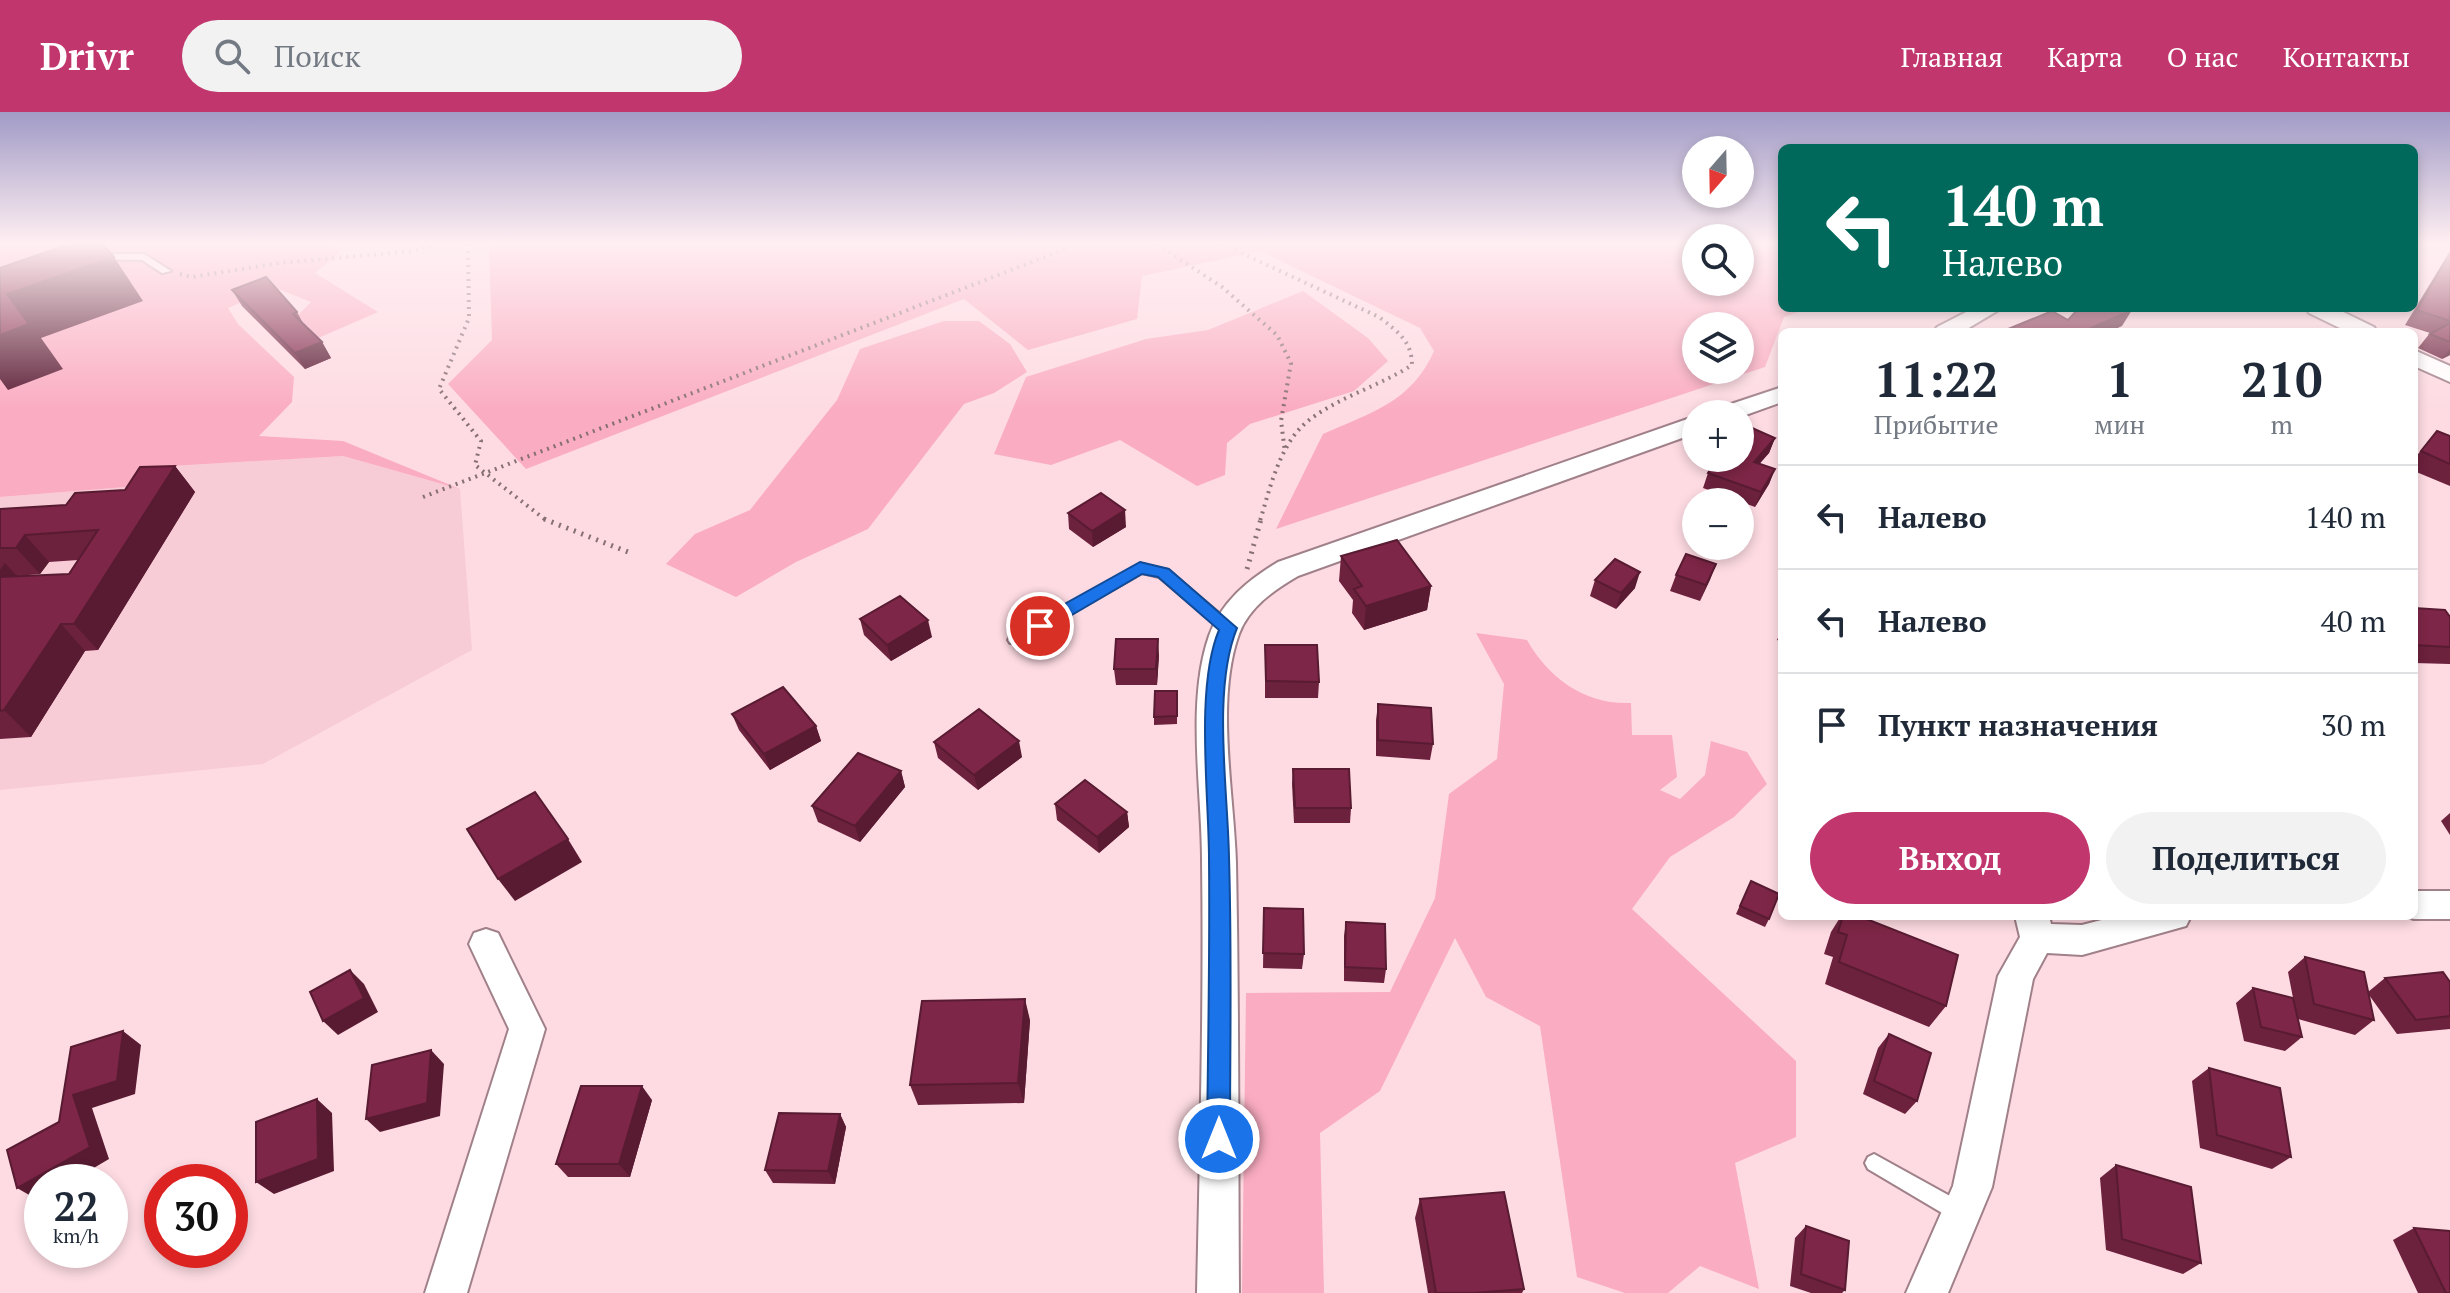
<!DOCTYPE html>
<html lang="ru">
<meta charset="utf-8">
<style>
:root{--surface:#fff;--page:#f2f2f3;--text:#1f2937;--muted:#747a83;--line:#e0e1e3;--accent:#c1366d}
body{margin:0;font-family:"PT Serif",serif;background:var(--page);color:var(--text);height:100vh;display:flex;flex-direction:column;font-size:30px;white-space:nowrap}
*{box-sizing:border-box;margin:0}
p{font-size:26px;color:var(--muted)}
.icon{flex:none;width:44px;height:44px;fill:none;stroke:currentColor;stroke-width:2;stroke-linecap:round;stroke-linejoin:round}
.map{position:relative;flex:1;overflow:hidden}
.sheet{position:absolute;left:1778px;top:216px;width:640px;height:592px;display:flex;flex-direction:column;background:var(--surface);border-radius:12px;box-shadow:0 4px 12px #0003}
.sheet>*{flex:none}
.hud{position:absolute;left:1778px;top:32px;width:640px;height:168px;border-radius:12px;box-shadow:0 4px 12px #0003;background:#00695c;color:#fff;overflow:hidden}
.needle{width:52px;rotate:200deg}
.buttons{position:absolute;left:1682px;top:24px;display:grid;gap:16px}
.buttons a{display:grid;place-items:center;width:72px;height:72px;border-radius:50%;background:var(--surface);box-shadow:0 4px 12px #0003;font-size:40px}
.speed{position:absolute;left:24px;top:1052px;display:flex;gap:16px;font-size:40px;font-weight:700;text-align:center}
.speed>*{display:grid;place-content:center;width:104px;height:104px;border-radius:50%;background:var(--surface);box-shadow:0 4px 12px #0003;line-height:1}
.speed small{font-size:20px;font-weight:400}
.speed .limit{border:12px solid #d22;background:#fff;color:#111}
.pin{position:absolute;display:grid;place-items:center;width:68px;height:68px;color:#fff;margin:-34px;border:4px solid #fff;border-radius:50%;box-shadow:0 2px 8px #0007}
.me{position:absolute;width:88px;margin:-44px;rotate:0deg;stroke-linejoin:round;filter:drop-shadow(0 0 6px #0008)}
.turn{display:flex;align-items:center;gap:28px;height:168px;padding:0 32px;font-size:36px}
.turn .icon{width:104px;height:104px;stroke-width:2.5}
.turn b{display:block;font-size:56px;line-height:68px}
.eta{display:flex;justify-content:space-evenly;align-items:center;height:136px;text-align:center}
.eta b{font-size:48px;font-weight:700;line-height:56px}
.action{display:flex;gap:16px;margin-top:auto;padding:16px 32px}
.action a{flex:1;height:92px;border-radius:48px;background:var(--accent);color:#fff;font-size:32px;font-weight:700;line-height:92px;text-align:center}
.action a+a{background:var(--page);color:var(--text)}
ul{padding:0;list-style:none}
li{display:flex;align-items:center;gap:24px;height:104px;padding:0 32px;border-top:2px solid var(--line)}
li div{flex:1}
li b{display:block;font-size:30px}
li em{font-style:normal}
header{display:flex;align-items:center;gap:48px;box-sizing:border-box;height:112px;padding:0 40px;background:var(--accent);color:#fff}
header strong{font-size:38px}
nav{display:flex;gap:44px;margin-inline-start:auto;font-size:28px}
.search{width:560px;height:72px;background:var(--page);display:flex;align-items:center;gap:20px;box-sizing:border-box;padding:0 28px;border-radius:44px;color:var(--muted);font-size:30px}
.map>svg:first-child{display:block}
.built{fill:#f7ccd7}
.green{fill:#faacc2;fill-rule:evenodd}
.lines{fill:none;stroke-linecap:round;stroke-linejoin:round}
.service-casing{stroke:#a08089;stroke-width:4}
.minor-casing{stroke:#a08089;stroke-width:4}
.path-far1{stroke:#866f75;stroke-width:4;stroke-dasharray:2 5;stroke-linecap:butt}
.path{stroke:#866f75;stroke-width:5;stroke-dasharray:2 6;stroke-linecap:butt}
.service{fill:#fff;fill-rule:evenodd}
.minor{fill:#fff;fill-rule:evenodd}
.wall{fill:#6c213d;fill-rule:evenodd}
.shaded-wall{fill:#581b32}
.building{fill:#7e2647;stroke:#581b32;stroke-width:2}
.route{fill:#1a73e8;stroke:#114b97;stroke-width:2}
</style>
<header>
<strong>Drivr</strong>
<div class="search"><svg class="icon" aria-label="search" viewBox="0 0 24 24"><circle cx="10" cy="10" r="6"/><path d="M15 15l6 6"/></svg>Поиск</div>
<nav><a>Главная</a><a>Карта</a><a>О нас</a><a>Контакты</a></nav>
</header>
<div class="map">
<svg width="2450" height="1181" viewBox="0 0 2450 1181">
<rect width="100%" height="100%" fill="#fedbe3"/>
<path class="built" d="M343 344 460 377 472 538 263 652 0 678V385L139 374 154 355Z"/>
<g class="green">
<path d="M0 132H331L341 139 315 161 378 200 316 227 296 205 311 190 276 176 228 196 238 212 294 265 292 290 259 324 343 329 460 377 343 344 154 355 139 374 0 385Z"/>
<path d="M489 132H1696V170H1740V132H1782V196H1810L1784 205 1765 255 1276 417 1323 322C1370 301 1412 290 1434 239L1420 216 1260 139 1142 164 1137 207 1028 238 964 187 526 357 448 272 492 228ZM1696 214H1740V258H1696Z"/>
<path d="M1303 179 1368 226 1388 249 1354 279 1250 312 1227 331 1225 363 1197 374 1120 328 1051 353 994 342 1026 265 1146 227 1208 218Z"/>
<path d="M944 209H979L1010 232 1027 260 994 281 964 292 868 417 796 450 736 485 666 452 695 422 750 398 837 288 860 237Z"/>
<path d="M1476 521 1527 528C1549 567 1586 593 1631 591L1632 623H1672L1677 665 1660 678 1680 687 1705 663 1711 629 1747 640 1767 672 1734 705 1670 745 1632 797 1796 949V1025L1735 1051 1759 1177 1700 1154 1668 1181H1625L1577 1165 1540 914 1486 885 1455 826 1380 979 1320 1021 1324 1181H1242L1246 881 1390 880 1435 786 1449 682 1497 647 1504 572Z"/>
</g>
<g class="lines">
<defs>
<g id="service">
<path d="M94 142H144L171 159 162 161 142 148 90 147 89 145Z"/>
<path d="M1140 452 1168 458 1233 513 1235 516 1233 519H1223L1159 465 1142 461 1020 531H1010L1008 528 1010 525Z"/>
<path d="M1874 1042 1968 1094 1970 1101 1968 1108 1961 1110 1954 1108 1868 1057 1865 1051 1868 1045Z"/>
</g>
<g id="minor">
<path d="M1974 196H2002L1962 220H1934L1937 215Z"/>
<path d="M2306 196H2335L2374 215 2377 220H2348L2309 201Z"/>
<path d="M2414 238 2450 254V270L2414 254Z"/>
<path d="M1782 275V290L1740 305V302H1713L1716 297Z"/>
<path d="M1696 304V321L1298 464C1274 478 1249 495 1239 522 1215 588 1234 681 1236 751 1239 894 1238 1038 1239 1181H1197C1200 1037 1204 893 1202 748 1202 679 1186 590 1209 524 1221 490 1248 468 1278 450Z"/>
<path d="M2414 779H2450V807H2414L2404 804H2414Z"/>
<path d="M2015 804H2049L2051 812 2082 813 2117 804H2191L2186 814 2082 843 2047 841 2033 867 1992 1075 1948 1181H1906L1953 1074 1998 864 2020 825Z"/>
<path d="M486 817 498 821 545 917 467 1181H425L509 917 469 832 474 821Z"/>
</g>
</defs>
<use href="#service" class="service-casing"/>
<use href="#minor" class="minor-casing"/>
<g class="path-far1">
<path d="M468 132 469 206 439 277 481 329 475 353 547 409"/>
<path d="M1157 132 1222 175 1277 223 1291 251 1281 309 1285 340"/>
<path d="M1222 132 1379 205C1397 219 1412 229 1412 253 1380 274 1338 285 1308 309 1280 331 1270 376 1260 409"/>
<path d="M180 162 192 165 279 151 412 139 436 132"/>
<path d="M423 385 1063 138 1067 132"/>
</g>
<g class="path">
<path d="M544 407 628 440"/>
<path d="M1247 457 1261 407"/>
</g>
<use href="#service" class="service"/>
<use href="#minor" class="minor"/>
</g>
<g class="wall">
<path d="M2450 139V243L2442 247 2418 236 2430 221 2405 213Z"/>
<path d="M232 178 297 200 304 213 322 230 331 246 305 257 242 194Z"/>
<path d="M2437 319 2450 324V374L2414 359V347Z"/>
<path d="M1775 326 1769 341 1759 352 1775 357 1769 372 1755 395 1703 376 1708 361Z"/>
<path d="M175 354 195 380 98 538 85 539 31 625 0 627V397L66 393 125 378ZM78 448 69 462 17 464 40 462 49 450Z"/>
<path d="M1068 401 1126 415 1093 435 1069 417Z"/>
<path d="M1341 444 1431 474 1427 498 1364 518 1352 501 1353 488 1339 469Z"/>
<path d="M1716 452 1700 489 1670 479 1676 463Z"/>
<path d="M1595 468 1635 476 1616 497 1590 484Z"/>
<path d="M2414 496 2450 505V552L2414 551Z"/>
<path d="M860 507 932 525 891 549 864 523Z"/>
<path d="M1782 517V530L1777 528Z"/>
<path d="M1265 533 1319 570 1318 586H1265Z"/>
<path d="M1159 543 1157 573H1116L1114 557Z"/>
<path d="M1177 579V612L1154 613V605Z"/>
<path d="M1378 592 1433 632 1430 648 1376 644V608Z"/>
<path d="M732 602 816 614 821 629 770 658 739 618Z"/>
<path d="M934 630 1022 645 978 678 938 646Z"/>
<path d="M1293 657 1351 696 1350 711H1294L1292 672Z"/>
<path d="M901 659 905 675 860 730 818 710 812 694Z"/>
<path d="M1055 692 1127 700 1129 715 1099 741 1057 708Z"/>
<path d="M2450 701V723L2441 709Z"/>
<path d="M1751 769 1769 807 1765 815 1736 802Z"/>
<path d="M1264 796 1304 842 1302 857 1263 856Z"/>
<path d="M1841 804H1859L1946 894 1929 915 1825 872 1833 845 1824 842 1831 820Z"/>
<path d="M1346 810 1386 857 1384 871 1344 869V824Z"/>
<path d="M2305 845 2368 880 2385 866 2450 870V917L2397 922 2369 883 2374 908 2355 923 2298 907 2302 925 2285 939 2244 929 2236 891 2253 876 2293 886 2288 860Z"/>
<path d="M1030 908 1024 991 918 993 910 973Z"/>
<path d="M1889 922 1917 989 1905 1002 1863 982 1878 936Z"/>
<path d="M2209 956 2291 1045 2272 1057 2200 1036 2192 969Z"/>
<path d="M652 988 630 1065H568L556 1052Z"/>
<path d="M840 1002 846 1015 835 1072 773 1071 765 1058Z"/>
<path d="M2116 1053 2201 1151 2183 1162 2106 1138 2100 1066Z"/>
<path d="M1420 1087 1524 1177 1522 1181H1428L1415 1106Z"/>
<path d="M1806 1114 1845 1178 1842 1181H1811L1790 1174 1795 1126Z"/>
<path d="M2414 1116 2450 1181H2418L2393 1128Z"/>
</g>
<g class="shaded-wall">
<path d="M114 145 143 189 41 226 63 257 8 278 0 267V223L7 182Z"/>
<path d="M2132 198 2122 214 2109 220H2082Z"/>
<path d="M322 230 331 246 305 257 295 241Z"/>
<path d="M2450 237V243L2442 247Z"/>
<path d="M1775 326 1769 341 1748 365 1754 350Z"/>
<path d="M175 354 195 380 98 538 74 512Z"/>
<path d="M1775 357 1769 372 1755 395 1761 380Z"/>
<path d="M1125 398 1126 415 1093 435 1092 419Z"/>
<path d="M25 423 49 450 40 462 16 436Z"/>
<path d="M5 451 30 478 0 471V458Z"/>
<path d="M1716 452 1710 468 1700 489 1706 473Z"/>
<path d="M1640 460 1635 476 1616 497 1621 481Z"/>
<path d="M1431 474 1427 498 1364 518 1366 494Z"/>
<path d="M928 508 932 525 891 549 887 533Z"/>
<path d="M61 512 85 539 31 625 4 598Z"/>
<path d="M1158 527 1159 543 1157 573 1156 557Z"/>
<path d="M816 614 821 629 770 658 764 642Z"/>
<path d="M1019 629 1022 645 978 678 974 663Z"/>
<path d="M901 659 905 675 860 730 855 714Z"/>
<path d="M1127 700 1129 715 1099 741 1097 725Z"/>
<path d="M568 727 582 750 515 789 498 767Z"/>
<path d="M350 858 364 872 378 900 338 923 323 909Z"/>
<path d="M1025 887 1030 908 1024 991 1018 971Z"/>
<path d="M123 919 141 933 135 982 92 996 109 1047 70 1070H42V1086L38 1088 17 1076 90 1035 73 983Z"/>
<path d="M431 938 444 952 440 1004 380 1020 366 1007Z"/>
<path d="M642 974 652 988 630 1065 619 1052Z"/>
<path d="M317 987 332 1001 334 1059 274 1082 256 1070Z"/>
<path d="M840 1002 846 1015 835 1072 828 1059Z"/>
</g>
<g class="building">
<path d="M69 132H103L114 145 7 182 29 212 0 223V156Z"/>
<path d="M2450 141V209L2417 198Z"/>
<path d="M266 165 297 200 293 202 322 230 295 241 232 178Z"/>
<path d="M2079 196H2127L2132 198 2082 220H2001L2052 199 2068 208Z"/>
<path d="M2450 211V230L2430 222Z"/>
<path d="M1752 316 1775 326 1754 350 1775 357 1761 380 1708 361 1718 346H1740V330Z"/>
<path d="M2437 319 2450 324V352L2421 339Z"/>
<path d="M175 354 74 512H61L4 598 0 599V465L69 462 98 418 25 423 16 436H0V397L66 393 75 381 125 378 140 355Z"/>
<path d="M1101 381 1125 398 1092 419 1068 401Z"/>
<path d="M1397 428 1431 474 1366 494 1354 477 1362 474 1341 444Z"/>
<path d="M1686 442 1716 452 1706 473 1676 463Z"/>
<path d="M1615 447 1640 460 1621 481 1595 468Z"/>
<path d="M900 484 928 508 887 533 860 507Z"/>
<path d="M2414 496 2445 498 2450 505V535L2414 533Z"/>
<path d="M1116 527H1158L1156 557H1114Z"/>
<path d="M1265 533H1317L1319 570 1266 569Z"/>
<path d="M783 575 816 614 764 642 732 602Z"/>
<path d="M1155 579H1177V604L1154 605Z"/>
<path d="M1378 592 1431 596 1433 632 1378 628Z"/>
<path d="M979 597 1019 629 974 663 934 630Z"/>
<path d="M858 641 901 659 855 714 812 694Z"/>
<path d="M1293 657H1349L1351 696H1295Z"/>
<path d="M1085 668 1127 700 1097 725 1055 692Z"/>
<path d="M535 680 568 727 498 767 467 717Z"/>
<path d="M1751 769 1779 782 1769 807 1740 794Z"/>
<path d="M1264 796 1303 797 1304 842 1263 841Z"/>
<path d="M1843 804H1859L1958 843 1946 894 1839 850 1847 823 1838 820Z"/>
<path d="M1346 810 1385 812 1386 857 1345 855Z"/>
<path d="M2305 845 2364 860 2374 908 2314 892Z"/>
<path d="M350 858 364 886 323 909 310 880Z"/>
<path d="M2443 860 2450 870V904L2416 908 2385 866Z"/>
<path d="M2253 876 2293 886 2302 925 2261 915Z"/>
<path d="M1025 887 1018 971 910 973 922 889Z"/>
<path d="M123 919 117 969 73 983 90 1035 17 1076 7 1038 59 1010 71 935Z"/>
<path d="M1889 922 1931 941 1917 989 1874 969Z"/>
<path d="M431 938 427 991 366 1007 372 953Z"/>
<path d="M2209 956 2280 976 2291 1045 2217 1023Z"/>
<path d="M581 974H642L619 1052H556Z"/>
<path d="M317 987 318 1047 256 1070V1010Z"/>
<path d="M779 1001 840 1002 828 1059 765 1058Z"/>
<path d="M2116 1053 2191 1075 2201 1151 2122 1127Z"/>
<path d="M1504 1080 1524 1177 1474 1181H1436L1420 1087Z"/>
<path d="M1806 1114 1849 1129 1845 1178 1801 1162Z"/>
<path d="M2414 1116 2450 1119V1181H2446Z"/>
</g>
<linearGradient id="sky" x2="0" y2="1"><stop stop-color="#a19bc6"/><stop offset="0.44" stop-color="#ffeff2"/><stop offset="1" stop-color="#ffeff2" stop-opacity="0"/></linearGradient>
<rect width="2450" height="298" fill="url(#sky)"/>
<path class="route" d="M1140 450 1169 457 1237 516C1212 577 1228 679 1229 746 1232 840 1230 933 1230 1027L1227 1035 1219 1038 1211 1035 1207 1027C1208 933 1210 840 1209 747 1209 683 1195 575 1219 518L1158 465 1142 462 1046 518H1034L1031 514 1034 509Z"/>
</svg>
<div class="buttons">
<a><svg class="needle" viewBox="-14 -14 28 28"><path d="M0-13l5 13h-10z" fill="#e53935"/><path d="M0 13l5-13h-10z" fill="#747a83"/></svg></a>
<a><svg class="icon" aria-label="search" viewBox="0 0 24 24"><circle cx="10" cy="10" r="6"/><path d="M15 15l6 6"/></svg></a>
<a><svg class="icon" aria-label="layers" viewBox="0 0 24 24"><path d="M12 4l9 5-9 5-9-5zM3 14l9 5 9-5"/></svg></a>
<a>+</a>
<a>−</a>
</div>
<div class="speed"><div>22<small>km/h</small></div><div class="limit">30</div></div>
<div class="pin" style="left:1040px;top:514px;background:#d93025"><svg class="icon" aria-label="arrive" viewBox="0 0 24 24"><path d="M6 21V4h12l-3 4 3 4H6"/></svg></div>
<svg class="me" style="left:1219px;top:1027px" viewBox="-20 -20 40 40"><circle r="17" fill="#1a73e8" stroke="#fff" stroke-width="3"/><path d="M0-11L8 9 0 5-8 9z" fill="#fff"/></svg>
<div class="hud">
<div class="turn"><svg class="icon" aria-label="left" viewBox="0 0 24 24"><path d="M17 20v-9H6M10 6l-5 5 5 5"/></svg><div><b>140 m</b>Налево</div></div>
</div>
<section class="sheet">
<div class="eta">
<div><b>11:22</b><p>Прибытие</p></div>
<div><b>1</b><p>мин</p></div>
<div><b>210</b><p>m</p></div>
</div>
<ul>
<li><svg class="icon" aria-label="left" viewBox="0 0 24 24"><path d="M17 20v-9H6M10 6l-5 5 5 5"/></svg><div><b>Налево</b></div><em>140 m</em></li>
<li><svg class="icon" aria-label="left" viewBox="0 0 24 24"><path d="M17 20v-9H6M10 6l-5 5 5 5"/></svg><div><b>Налево</b></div><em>40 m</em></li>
<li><svg class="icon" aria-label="arrive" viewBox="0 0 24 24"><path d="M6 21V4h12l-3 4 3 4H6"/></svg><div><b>Пункт назначения</b></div><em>30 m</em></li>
</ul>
<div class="action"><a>Выход</a><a>Поделиться</a></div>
</section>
</div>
